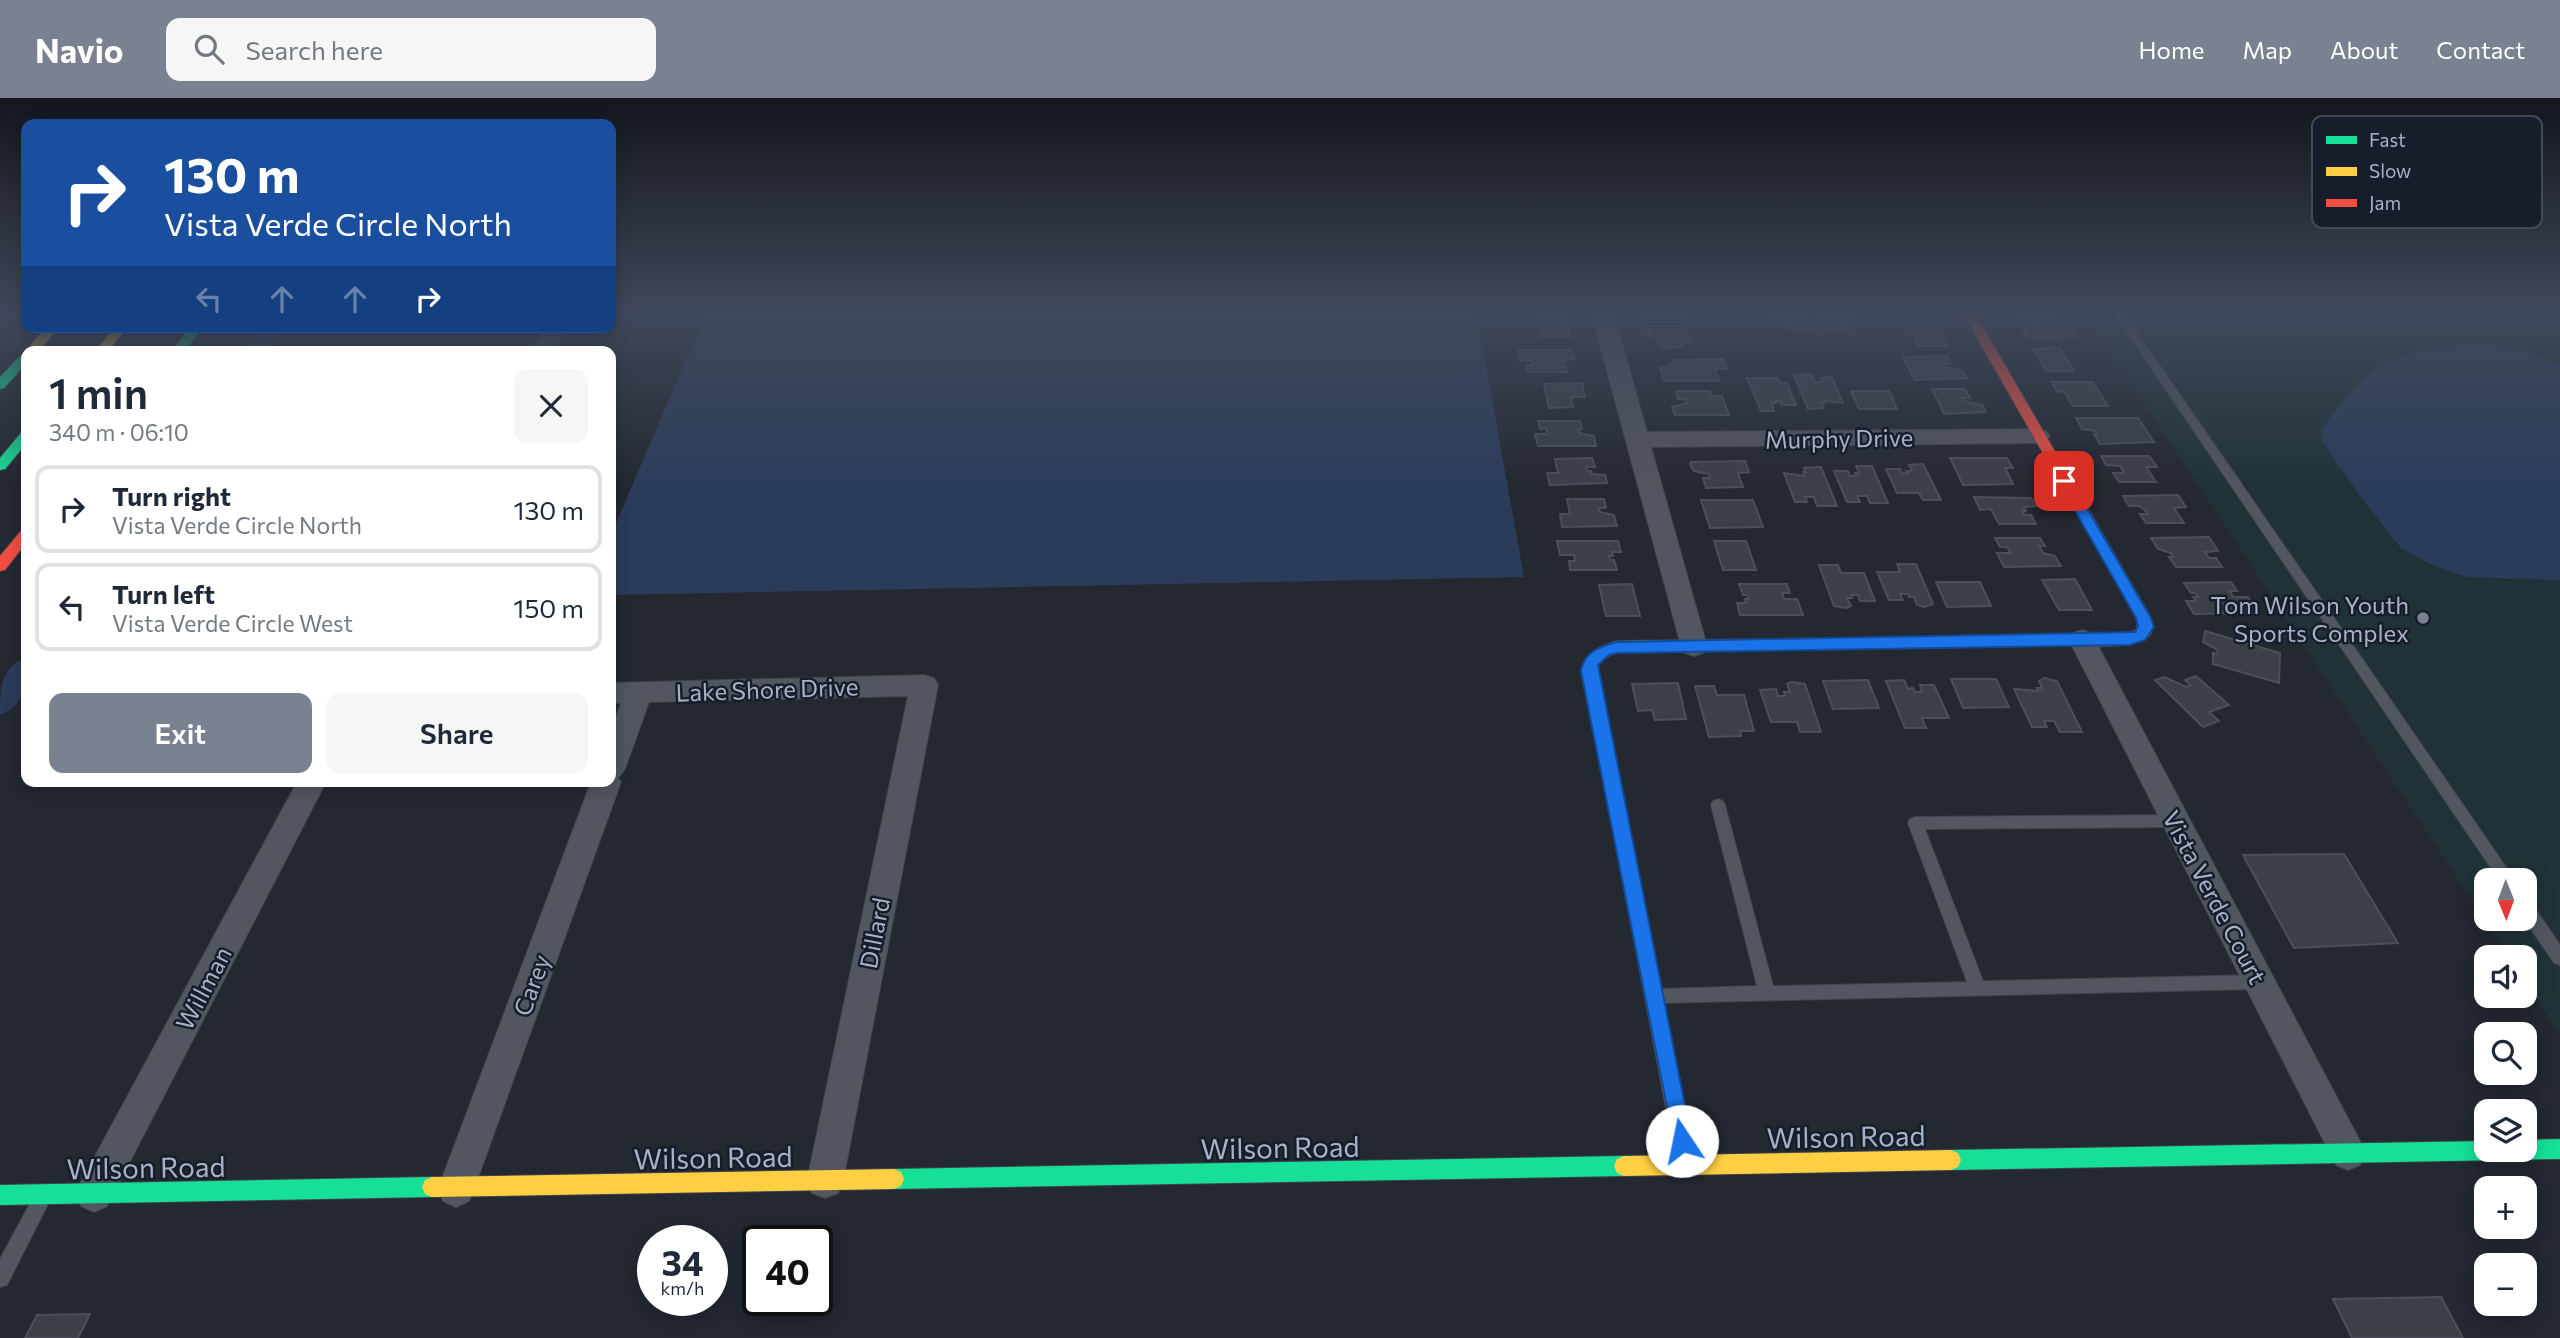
<!DOCTYPE html>
<meta charset="utf-8">
<style>
:root{--surface:#fff;--page:#f6f6f7;--text:#1f2937;--muted:#747a83;--line:#e0e1e3;--accent:#7a8291}
body{margin:0;font-family:Commissioner,sans-serif;background:var(--page);color:var(--text);height:100vh;display:flex;flex-direction:column;font-size:26px;white-space:nowrap}
*{box-sizing:border-box;margin:0}
p{font-size:23px;color:var(--muted)}
.icon{flex:none;width:38px;height:38px;fill:none;stroke:currentColor;stroke-width:2;stroke-linecap:round;stroke-linejoin:round}
.map{position:relative;flex:1;overflow:hidden}
.details{position:absolute;left:21px;top:248px;width:595px;height:441px;display:flex;flex-direction:column;background:var(--surface);border-radius:14px;box-shadow:0 4px 18px #0003}
.details>*{flex:none}
.hud{position:absolute;left:21px;top:21px;width:595px;height:214px;border-radius:14px;box-shadow:0 4px 18px #0003;background:#1a4fa0;color:#fff;overflow:hidden}
.needle{width:46px;rotate:179deg}
.tools{position:absolute;left:2474px;top:770px;display:grid;gap:14px}
.tools a{display:grid;place-items:center;width:63px;height:63px;border-radius:14px;background:var(--surface);box-shadow:0 4px 18px #0003;font-size:35px}
.speed{position:absolute;left:637px;top:1127px;display:flex;gap:14px;font-size:35px;font-weight:700;text-align:center}
.speed>*{display:grid;place-content:center;width:91px;height:91px;border-radius:50%;background:var(--surface);box-shadow:0 4px 18px #0003;line-height:1}
.speed small{font-size:18px;font-weight:400}
.speed .limit{border:4px solid #111;border-radius:10px;background:#fff;color:#111}
.pin{position:absolute;display:grid;place-items:center;width:60px;height:60px;color:#fff;margin:-30px;border-radius:14px;box-shadow:0 4px 10px #0006}
.me{position:absolute;width:77px;margin:-38px;rotate:349deg;stroke-linejoin:round;filter:drop-shadow(0 0 5px #0008)}
.turn{display:flex;align-items:center;gap:24px;height:147px;padding:0 28px;font-size:32px}
.turn .icon{width:91px;height:91px;stroke-width:2.5}
.turn b{display:block;font-size:49px;line-height:60px}
.lanes{display:flex;align-items:center;height:66px;padding:0 28px;background:#0003;justify-content:center;gap:35px;direction:ltr}
.lanes .off{opacity:.35}
.round{display:grid;place-items:center;flex:none;width:74px;height:74px;border-radius:14px;background:var(--page)}
.summary{display:flex;align-items:center;justify-content:space-between;height:119px;padding:0 28px}
h1{font-size:42px;font-weight:600;line-height:52px}
.button{display:flex;gap:14px;margin-top:auto;padding:14px 28px}
.button a{flex:1;height:80px;border-radius:14px;background:var(--accent);color:#fff;font-size:28px;font-weight:600;line-height:80px;text-align:center}
.button a+a{background:var(--page);color:var(--text)}
ul{padding:0;list-style:none}
li{display:flex;align-items:center;gap:21px;height:88px;margin:0 14px 10px;padding:0 14px;border:4px solid var(--line);border-radius:14px}
li div{flex:1}
li b{display:block;font-size:26px}
li em{font-style:normal}
header{display:flex;align-items:center;gap:42px;box-sizing:border-box;height:98px;padding:0 35px;background:var(--accent);color:#fff}
header strong{font-size:33px}
nav{display:flex;gap:38px;margin-inline-start:auto;font-size:24px}
.search{width:490px;height:63px;background:var(--page);display:flex;align-items:center;gap:18px;box-sizing:border-box;padding:0 24px;border-radius:14px;color:var(--muted);font-size:26px}
.map>svg:first-child{display:block}
.green{fill:#203237;fill-rule:evenodd}
.water{fill:#2b3c5b}
.lines{fill:none;stroke-linecap:round;stroke-linejoin:round}
.canal{fill:#2b3c5b;fill-rule:evenodd}
.building{fill:#3a3f48;stroke:#4a4f5a;stroke-width:2}
.lane-casing{stroke:#3f434a;stroke-width:2}
.street-casing{stroke:#3f434a;stroke-width:2}
.fast-casing{stroke:#3f434a;stroke-width:2}
.slow-casing{stroke:#3f434a;stroke-width:2}
.jam-casing{stroke:#3f434a;stroke-width:2}
.lane{fill:#525660;fill-rule:evenodd}
.street{fill:#525660;fill-rule:evenodd}
.fast{fill:#16e098;fill-rule:evenodd}
.slow{fill:#ffcf43;fill-rule:evenodd}
.jam{fill:#f24e42;fill-rule:evenodd}
.route{fill:#1a73e8;stroke:#114b97;stroke-width:2}
.poi-dot{fill:#7a8291;stroke:#161e2c;stroke-width:2.5}
.labels{text-anchor:middle;dominant-baseline:central;stroke-width:5;stroke-linejoin:round;paint-order:stroke}
.street-label{font-size:24px;fill:#a9b2c5;stroke:#161e2c}
.poi-label{font-size:24px;fill:#a9b2c5;stroke:#161e2c;text-anchor:end}
.near-street-label{font-size:28px;fill:#a9b2c5;stroke:#161e2c}
.key{fill:#161e2c;stroke:#424a5a;stroke-width:2}
.key-label{font-size:19px;fill:#a9b2c5}
</style>
<header>
<strong>Navio</strong>
<div class="search"><svg class="icon" aria-label="search" viewBox="0 0 24 24"><circle cx="10" cy="10" r="6"/><path d="M15 15l6 6"/></svg>Search here</div>
<nav><a>Home</a><a>Map</a><a>About</a><a>Contact</a></nav>
</header>
<div class="map">
<svg width="2560" height="1240" viewBox="0 0 2560 1240">
<rect width="100%" height="100%" fill="#232831"/>
<path class="green" d="M2086 217H2560V937L2525 884V859H2509ZM2487 782H2525V821H2487Z"/>
<g class="water">
<path d="M705 217H1477L1524 479 611 497V437Z"/>
<path d="M2487 246 2527 253 2560 268V482L2466 479 2430 466 2401 450 2360 398 2322 343 2321 332C2373 260 2397 248 2487 246Z"/>
</g>
<g class="lines">
<g class="canal">
<path d="M264 229H286L268 254H246Z"/>
<path d="M26 560C27 582 25 609 0 617 0 594 0 568 26 560Z"/>
</g>
</g>
<g class="building">
<path d="M1643 217H1689L1690 220H1644Z"/>
<path d="M1770 217H1806L1812 231 1788 232 1786 227H1774Z"/>
<path d="M1817 217H1853L1857 226H1846L1848 231H1824Z"/>
<path d="M1538 218H1565L1570 239H1542Z"/>
<path d="M2053 218 2060 229H2070L2076 239 2028 240 2021 232 2034 229 2032 226H2024L2020 219Z"/>
<path d="M1908 226H1936L1948 248H1919Z"/>
<path d="M1647 228H1685L1691 244H1680L1682 249 1662 250 1656 239H1650Z"/>
<path d="M2060 250 2074 273H2046L2033 251Z"/>
<path d="M1518 252H1571L1575 260 1562 263 1568 274H1528L1526 268 1533 267 1532 262 1520 263Z"/>
<path d="M1947 258 1951 266H1945L1946 269 1963 273 1967 280 1915 282 1903 259Z"/>
<path d="M1723 261 1727 271H1715L1719 283H1664L1660 270 1670 269 1669 266H1675L1673 262Z"/>
<path d="M1811 276 1815 284H1823L1821 280 1832 279 1843 305 1824 303 1825 305H1821L1823 310 1808 311 1794 277Z"/>
<path d="M1747 280H1777L1780 285H1787L1796 307H1782L1780 303H1775L1776 305H1772L1774 313H1761Z"/>
<path d="M2052 284H2093L2108 308H2073L2064 293 2057 294Z"/>
<path d="M1582 285 1585 299H1571L1573 309 1549 310 1544 286Z"/>
<path d="M1932 291H1965L1970 300H1962L1964 303 1982 307 1986 314 1944 316Z"/>
<path d="M1676 293H1710L1711 298H1722L1729 317H1675L1672 309 1687 305 1685 301H1678Z"/>
<path d="M1851 293H1889L1897 311H1859Z"/>
<path d="M2076 320H2138L2154 344 2100 346 2094 336H2097L2096 333 2082 331Z"/>
<path d="M1538 323H1580L1582 331H1579V335L1594 338 1596 348H1538L1535 336H1547L1546 330 1540 331Z"/>
<path d="M2101 358H2149L2157 369H2146L2156 384H2119L2113 375H2124L2120 368 2106 367Z"/>
<path d="M1592 360 1595 369H1586L1587 373H1591L1592 376 1605 377 1607 385 1550 387 1547 375H1558L1555 361Z"/>
<path d="M1950 360H2007L2013 370H2005L2013 386 1963 387Z"/>
<path d="M1745 363 1749 374 1738 375 1743 389 1706 390 1703 380H1710L1709 376 1694 373 1690 366 1691 364Z"/>
<path d="M1923 366 1941 402H1923L1919 395H1897L1886 371H1900L1902 376 1908 375 1906 373H1912L1909 367Z"/>
<path d="M1856 368H1872L1888 405H1870L1867 398H1857L1860 404H1847L1834 373H1848L1850 378H1856L1855 375H1859Z"/>
<path d="M1821 369 1837 408H1817L1814 399H1805L1807 404H1795L1784 375 1804 378 1803 374H1806L1804 370Z"/>
<path d="M2178 397 2186 409 2174 410 2184 425H2146L2140 416H2148L2145 412 2139 408H2129L2123 398Z"/>
<path d="M1974 399 2031 400 2036 408 2024 409 2026 413H2022L2025 417H2031L2036 426H1999L1991 411 1980 412Z"/>
<path d="M1567 401H1604L1606 410H1599L1600 414 1614 417 1617 428 1562 429 1560 416H1570Z"/>
<path d="M1701 402H1753L1763 429 1710 430Z"/>
<path d="M2209 439 2218 453 2205 454 2209 460H2216L2222 469H2176L2169 459H2173L2171 455 2158 451 2151 440Z"/>
<path d="M1995 440H2040L2045 448H2039L2043 455 2055 458 2061 468 2004 469 1997 455H2011L2007 449H2000Z"/>
<path d="M1557 443H1618L1621 454H1612L1613 458H1609L1610 462H1614L1617 472H1570L1569 463H1575L1574 457H1560Z"/>
<path d="M1714 443H1746L1756 472H1723Z"/>
<path d="M1897 466H1916L1933 506 1924 509 1917 507 1914 499H1909L1908 496H1900L1903 502H1889L1877 474H1900Z"/>
<path d="M1819 467H1838L1841 475H1864L1875 503H1860L1858 497H1851L1852 500H1847L1851 508 1846 510 1834 508Z"/>
<path d="M2075 481 2092 512H2059L2042 482Z"/>
<path d="M1936 484H1980L1991 508 1947 509Z"/>
<path d="M2231 484 2237 493H2230L2233 499H2248L2258 515 2194 516 2186 503H2196L2193 499H2198L2195 495H2191L2184 485Z"/>
<path d="M1632 486 1640 518H1606L1599 487Z"/>
<path d="M1739 486H1787L1790 495H1782L1784 501H1797L1803 517H1740L1737 505H1746L1745 501H1749L1747 497H1743Z"/>
<path d="M2205 533 2280 555 2279 585 2213 566V555L2217 556 2218 552 2203 544Z"/>
<path d="M2196 578 2229 607 2209 614 2219 623 2203 629 2155 582 2165 579 2186 589 2191 587 2185 582Z"/>
<path d="M2044 580 2057 583 2082 634H2060L2054 623H2044L2047 629H2032L2014 591 2039 593 2037 590H2042L2039 583Z"/>
<path d="M1951 581H1996L2009 609 1963 610Z"/>
<path d="M1868 582 1879 610 1833 611 1823 583Z"/>
<path d="M1904 582 1908 591 1913 590 1915 594H1922L1920 587H1934L1949 620H1922L1926 630H1905L1886 583Z"/>
<path d="M1791 584 1805 586 1821 634H1800L1797 624H1771L1760 592 1776 591 1778 598H1785L1784 594H1790L1787 586Z"/>
<path d="M1678 585 1686 621 1655 622 1652 612 1638 613 1632 586Z"/>
<path d="M1695 588H1714L1717 597H1744L1754 633H1740L1741 638 1709 639Z"/>
<path d="M2344 756 2398 845 2294 850 2243 757Z"/>
<path d="M2441 1199 2463 1240H2352L2333 1201Z"/>
<path d="M90 1216 78 1240H25L37 1217Z"/>
</g>
<g class="lines">
<defs>
<g id="lane">
<path d="M2115 217H2125L2515 782H2499Z"/>
<path d="M1718 701 1723 703 1725 707 1773 888 1967 884 1908 725 1910 721 1915 719 2176 717 2181 719 2183 723 2181 727 2176 729 1925 731 1983 883 2259 877 2265 879 2267 884 2265 889 2259 891 1658 905 1652 903 1650 898 1652 893 1658 891 1757 888 1711 707 1713 703Z"/>
<path d="M2525 802 2531 804 2560 847V867L2554 865 2524 821Z"/>
<path d="M40 1095 46 1098 49 1104 46 1110 7 1187 0 1189V1161L34 1098Z"/>
</g>
<g id="street">
<path d="M1592 217H1614L1647 334 2038 331 2046 333 2050 338 2046 343 2038 345 1651 349 1707 548 1703 555 1694 558 1685 555 1681 548Z"/>
<path d="M545 229H567L553 254H531Z"/>
<path d="M2082 532 2091 535 2095 542 2360 1043 2366 1055 2360 1067 2348 1072 2336 1067 2069 542 2073 535Z"/>
<path d="M924 577 934 580 938 587 843 1083 838 1095 825 1100 812 1095 807 1083 908 598 649 604 625 671 618 680 621 684 474 1091 469 1103 456 1109 443 1103 438 1091 591 684H611V633L621 605H611V585Z"/>
<path d="M297 684H326L107 1108 94 1114 81 1108 76 1096 81 1084Z"/>
</g>
<g id="fast">
<path d="M190 229H203L184 254H171Z"/>
<path d="M26 255V266L4 290 0 291V279L22 256Z"/>
<path d="M26 334V346L5 371 0 372V360L21 335Z"/>
<path d="M2071 537 2079 542 2071 547 1617 555C1607 558 1599 562 1597 573L1632 748 1630 753 1624 755 1618 753 1616 748 1581 573C1587 554 1599 548 1617 543Z"/>
<path d="M2560 1041V1061L1951 1072 1944 1069 1941 1062 1944 1055 1951 1052 2487 1043V1052H2525V1042Z"/>
<path d="M1624 1058 1631 1061 1634 1068 1631 1075 1624 1078 894 1091 887 1088 884 1081 887 1074 894 1071Z"/>
<path d="M432 1079 439 1082 442 1089 439 1096 432 1099 0 1107V1087Z"/>
</g>
<g id="slow">
<path d="M46 229H59L38 254H26V256L25 254 27 251Z"/>
<path d="M115 229H128L107 254H94Z"/>
<path d="M1951 1052 1958 1055 1961 1062 1958 1069 1951 1072 1624 1078 1617 1075 1614 1068 1617 1061 1624 1058Z"/>
<path d="M894 1071 901 1074 904 1081 901 1088 894 1091 432 1099 425 1096 422 1089 425 1082 432 1079Z"/>
</g>
<g id="jam">
<path d="M1964 217H1976L2149 516C2152 522 2154 533 2149 538 2138 550 2081 550 2066 546L2063 542 2071 537 2128 536 2137 531V520Z"/>
<path d="M26 431V445L5 472 0 473V458L21 433Z"/>
<path d="M1624 741 1630 743 1632 748 1697 1068 1694 1075 1687 1078 1680 1075 1677 1068 1616 748 1618 743Z"/>
</g>
</defs>
<use href="#lane" class="lane-casing"/>
<use href="#street" class="street-casing"/>
<use href="#fast" class="fast-casing"/>
<use href="#slow" class="slow-casing"/>
<use href="#jam" class="jam-casing"/>
<use href="#lane" class="lane"/>
<use href="#street" class="street"/>
<use href="#fast" class="fast"/>
<use href="#slow" class="slow"/>
<use href="#jam" class="jam"/>
</g>
<linearGradient id="sky" x2="0" y2="1"><stop stop-color="#13161b"/><stop offset="0.55" stop-color="#3f485a"/><stop offset="1" stop-color="#3f485a" stop-opacity="0"/></linearGradient>
<rect width="2560" height="391" fill="url(#sky)"/>
<path class="route" d="M2064 379 2071 383 2151 520 2154 529 2145 542 2130 547 1617 555 1609 557 1598 567 1692 1043 1689 1050 1682 1053 1675 1050 1581 573C1584 554 1600 548 1617 544L2135 534 2138 528 2136 520 2058 383Z"/>
<circle class="poi-dot" cx="2423" cy="520" r="7"/>
<g class="labels">
<g class="street-label">
<text transform="translate(1839 340) rotate(-1)">Murphy Drive</text>
<text transform="translate(767 591) rotate(-2)">Lake Shore Drive</text>
<text transform="translate(2215 799) rotate(62)">Vista Verde Court</text>
<text transform="translate(874 835) rotate(-79)">Dillard</text>
<text transform="translate(531 887) rotate(-70)">Carey</text>
<text transform="translate(203 890) rotate(-62)">Willman</text>
</g>
<g class="poi-label">
<text x="2409" y="506">Tom Wilson Youth<tspan x="2409" dy="28">Sports Complex</tspan></text>
</g>
<g class="near-street-label">
<text transform="translate(1846 1038) rotate(-1)">Wilson Road</text>
<text transform="translate(1280 1049) rotate(-1)">Wilson Road</text>
<text transform="translate(713 1059) rotate(-1)">Wilson Road</text>
<text transform="translate(146 1069) rotate(-1)">Wilson Road</text>
</g>
</g>
<rect x="2312" y="18" width="230" height="112" rx="10" class="key"/>
<rect x="2326" y="38" width="31" height="8" fill="#16e098"/>
<rect x="2326" y="69" width="31" height="9" fill="#ffcf43"/>
<rect x="2326" y="101" width="31" height="8" fill="#f24e42"/>
<g class="key-label">
<text x="2369" y="49">Fast</text>
<text x="2369" y="80">Slow</text>
<text x="2369" y="112">Jam</text>
</g>
</svg>
<div class="tools">
<a><svg class="needle" viewBox="-14 -14 28 28"><path d="M0-13l5 13h-10z" fill="#e53935"/><path d="M0 13l5-13h-10z" fill="#747a83"/></svg></a>
<a><svg class="icon" aria-label="sound" viewBox="0 0 24 24"><path d="M4 9h4l5-4v14l-5-4H4zM17 9q2 3 0 6"/></svg></a>
<a><svg class="icon" aria-label="search" viewBox="0 0 24 24"><circle cx="10" cy="10" r="6"/><path d="M15 15l6 6"/></svg></a>
<a><svg class="icon" aria-label="layers" viewBox="0 0 24 24"><path d="M12 4l9 5-9 5-9-5zM3 14l9 5 9-5"/></svg></a>
<a>+</a>
<a>−</a>
</div>
<div class="speed"><div>34<small>km/h</small></div><div class="limit">40</div></div>
<div class="pin" style="left:2064px;top:383px;background:#d93025"><svg class="icon" aria-label="arrive" viewBox="0 0 24 24"><path d="M6 21V4h12l-3 4 3 4H6"/></svg></div>
<svg class="me" style="left:1682px;top:1043px" viewBox="-20 -20 40 40"><circle r="19" fill="#fff"/><path d="M0-13L10 11 0 6-10 11z" fill="#1a73e8"/></svg>
<div class="hud">
<div class="turn"><svg class="icon" aria-label="right" viewBox="0 0 24 24"><path d="M7 20v-9h11M14 6l5 5-5 5"/></svg><div><b>130 m</b>Vista Verde Circle North</div></div>
<div class="lanes"><svg class="icon off" aria-label="left" viewBox="0 0 24 24"><path d="M17 20v-9H6M10 6l-5 5 5 5"/></svg><svg class="icon off" aria-label="ahead" viewBox="0 0 24 24"><path d="M12 20V5M6 11l6-6 6 6"/></svg><svg class="icon off" aria-label="ahead" viewBox="0 0 24 24"><path d="M12 20V5M6 11l6-6 6 6"/></svg><svg class="icon" aria-label="right" viewBox="0 0 24 24"><path d="M7 20v-9h11M14 6l5 5-5 5"/></svg></div>
</div>
<section class="details">
<div class="summary"><div><h1>1 min</h1><p>340 m · 06:10</p></div><a class="round"><svg class="icon" aria-label="close" viewBox="0 0 24 24"><path d="M6 6l12 12M18 6L6 18"/></svg></a></div>
<ul>
<li><svg class="icon" aria-label="right" viewBox="0 0 24 24"><path d="M7 20v-9h11M14 6l5 5-5 5"/></svg><div><b>Turn right</b><p>Vista Verde Circle North</p></div><em>130 m</em></li>
<li><svg class="icon" aria-label="left" viewBox="0 0 24 24"><path d="M17 20v-9H6M10 6l-5 5 5 5"/></svg><div><b>Turn left</b><p>Vista Verde Circle West</p></div><em>150 m</em></li>
</ul>
<div class="button"><a>Exit</a><a>Share</a></div>
</section>
</div>
